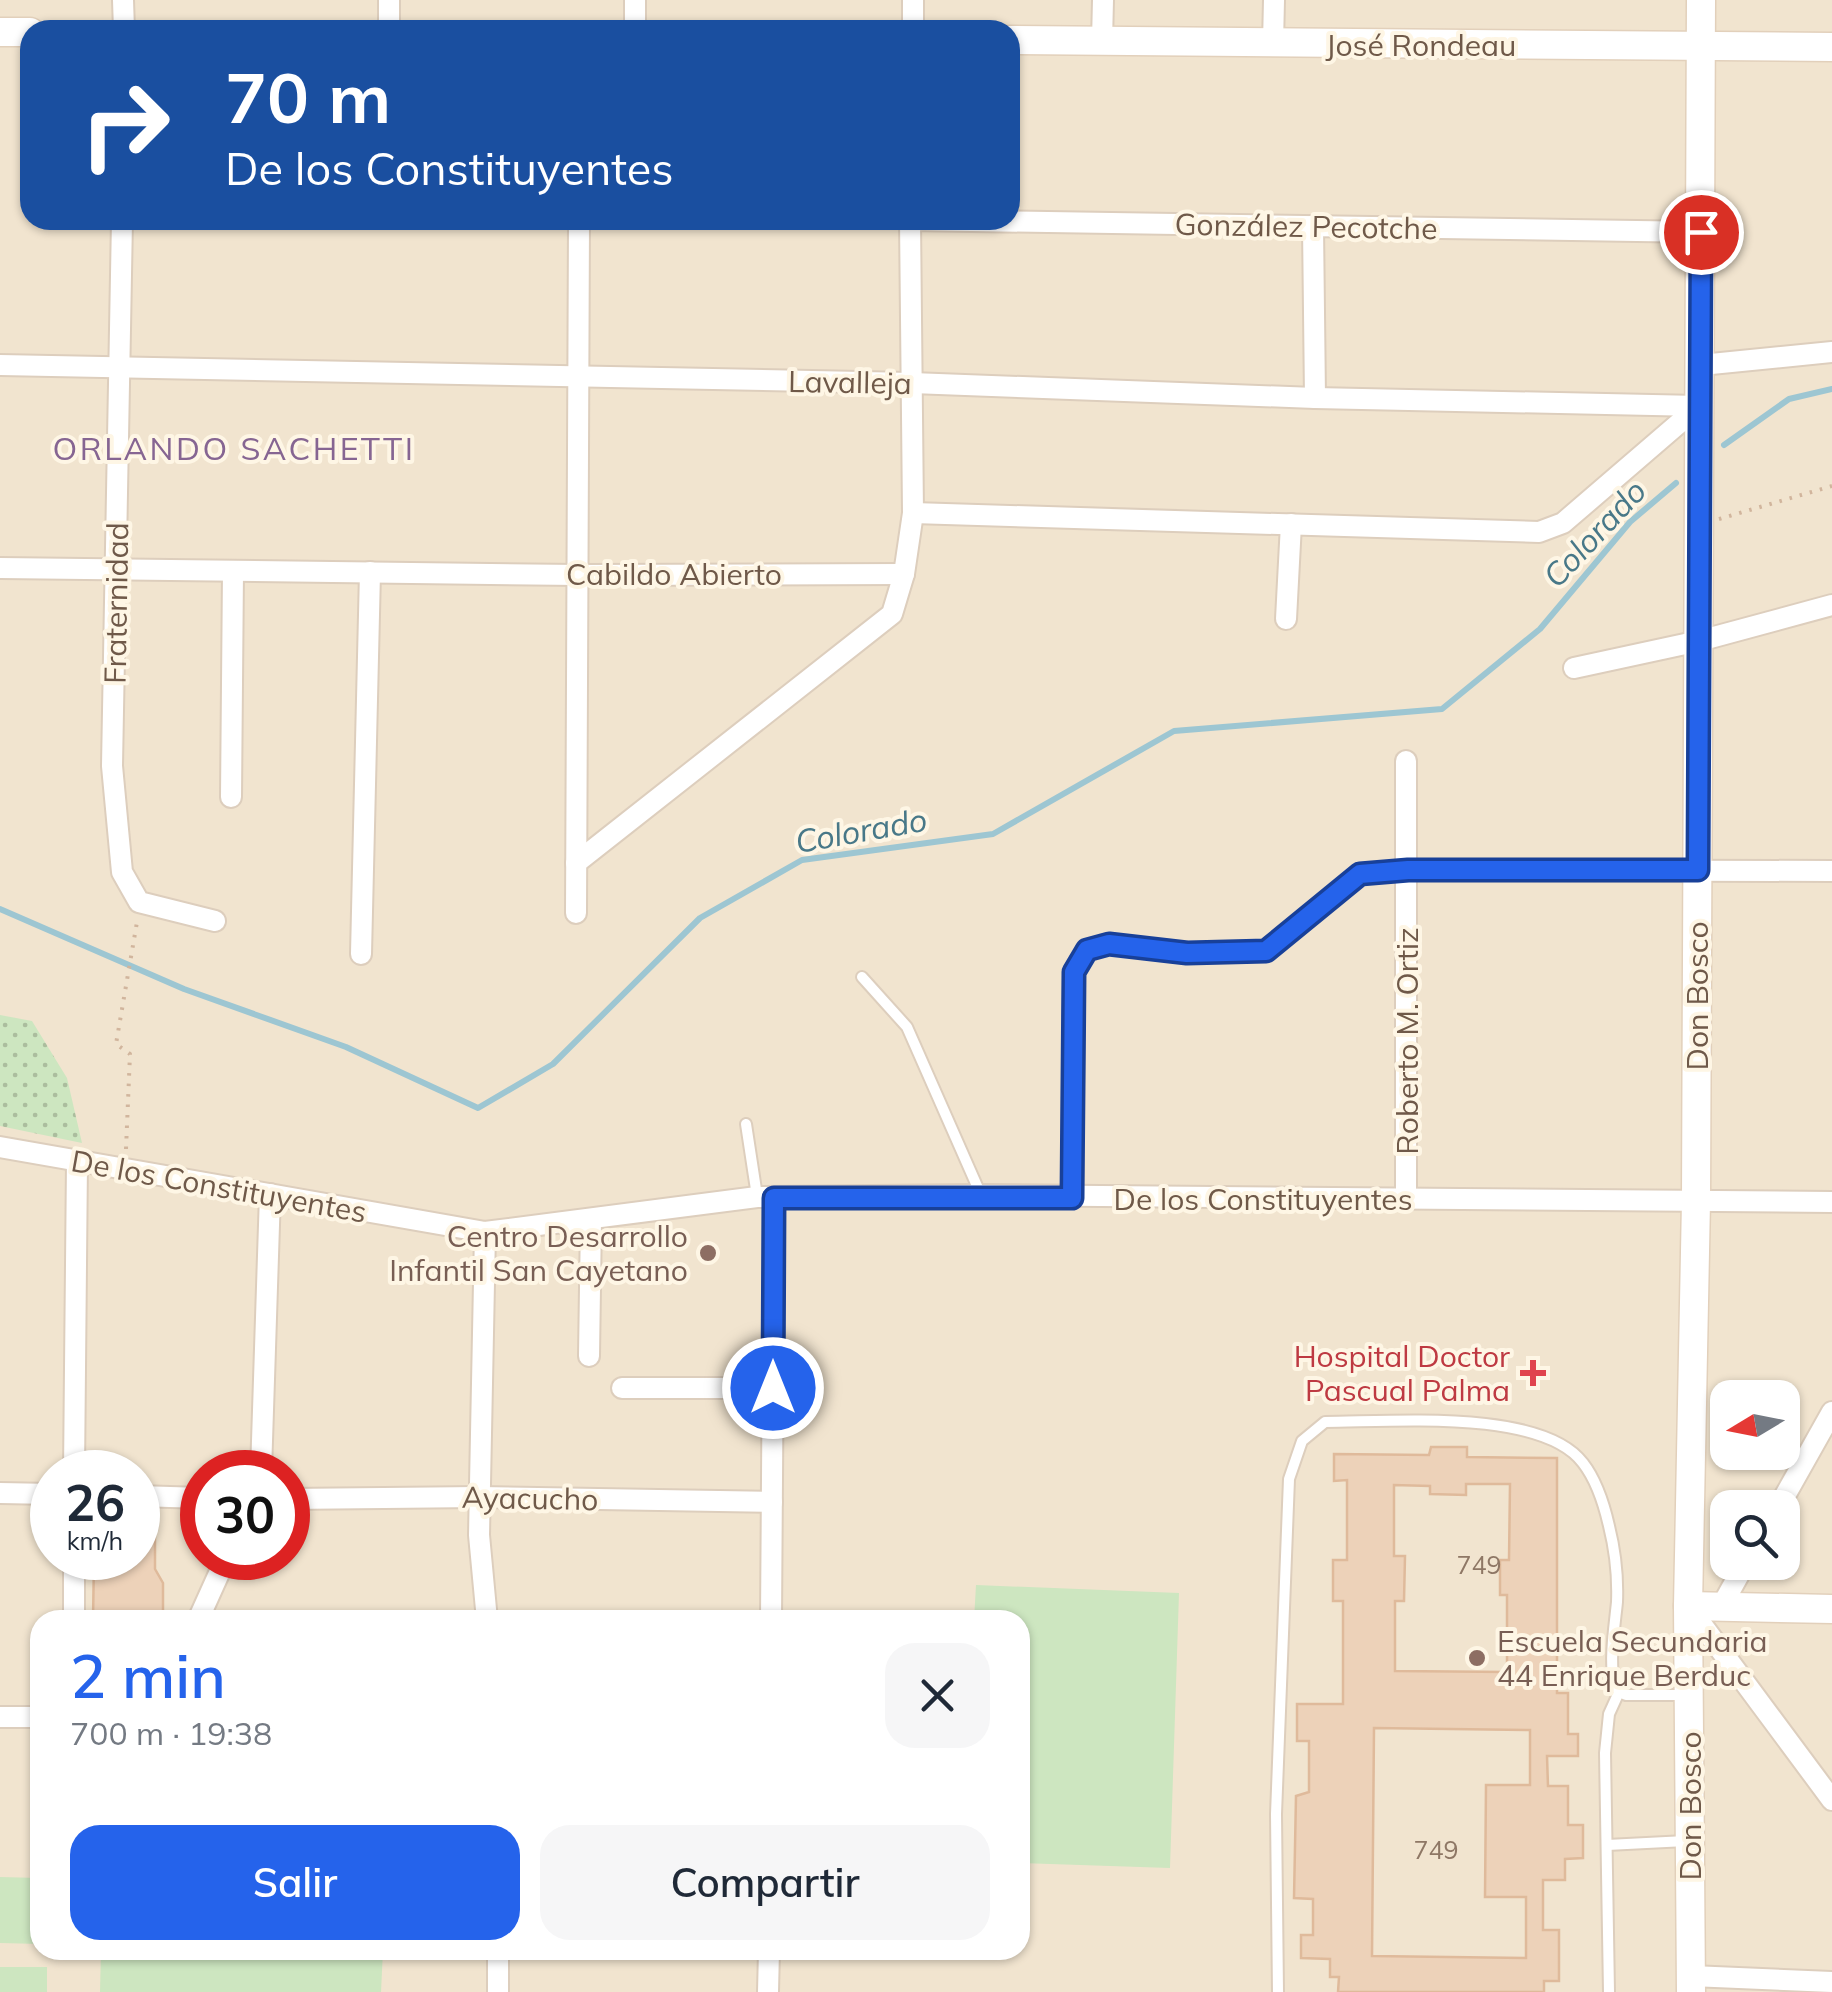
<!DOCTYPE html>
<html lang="es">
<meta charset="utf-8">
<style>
:root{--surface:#fff;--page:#f6f6f7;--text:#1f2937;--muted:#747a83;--accent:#2563eb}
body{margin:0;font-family:Mulish,sans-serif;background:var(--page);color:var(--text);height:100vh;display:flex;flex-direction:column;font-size:38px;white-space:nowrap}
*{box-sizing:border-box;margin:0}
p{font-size:32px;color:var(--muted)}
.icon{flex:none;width:55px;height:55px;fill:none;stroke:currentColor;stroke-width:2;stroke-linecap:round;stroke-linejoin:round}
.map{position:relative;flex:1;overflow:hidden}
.sheet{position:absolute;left:30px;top:1610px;width:1000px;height:350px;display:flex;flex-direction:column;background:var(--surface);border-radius:30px;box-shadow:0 2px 8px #0004}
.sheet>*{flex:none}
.hud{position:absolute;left:20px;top:20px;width:1000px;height:210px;border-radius:30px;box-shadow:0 2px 8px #0004;background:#1a4fa0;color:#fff;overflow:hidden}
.needle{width:65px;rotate:260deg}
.fabs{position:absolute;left:1710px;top:1380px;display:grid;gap:20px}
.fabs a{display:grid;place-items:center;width:90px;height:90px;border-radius:20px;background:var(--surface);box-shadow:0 2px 8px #0004;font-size:50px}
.speed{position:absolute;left:30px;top:1450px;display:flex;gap:20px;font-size:50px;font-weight:700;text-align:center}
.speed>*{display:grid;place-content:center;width:130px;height:130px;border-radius:50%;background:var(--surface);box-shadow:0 2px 8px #0004;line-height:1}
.speed small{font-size:25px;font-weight:400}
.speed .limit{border:15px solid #d22;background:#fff;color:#111}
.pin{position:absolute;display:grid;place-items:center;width:85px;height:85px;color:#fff;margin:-42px;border:5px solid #fff;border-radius:50%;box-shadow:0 2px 10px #0007}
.me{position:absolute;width:110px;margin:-55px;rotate:0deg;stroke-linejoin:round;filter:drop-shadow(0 0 8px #0008)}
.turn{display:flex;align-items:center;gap:35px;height:210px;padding:0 40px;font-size:45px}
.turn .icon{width:130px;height:130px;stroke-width:2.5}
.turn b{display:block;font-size:70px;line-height:85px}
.round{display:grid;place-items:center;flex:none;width:105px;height:105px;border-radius:30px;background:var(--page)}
.summary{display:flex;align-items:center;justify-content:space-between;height:170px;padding:0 40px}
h1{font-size:60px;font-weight:600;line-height:75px;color:var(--accent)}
.action{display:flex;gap:20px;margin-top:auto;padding:20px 40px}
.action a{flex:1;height:115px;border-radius:30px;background:var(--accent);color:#fff;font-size:40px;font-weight:600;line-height:115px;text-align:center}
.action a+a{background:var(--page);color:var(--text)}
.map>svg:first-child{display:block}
.residential{fill:#f1e4cf;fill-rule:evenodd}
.grass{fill:url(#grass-dots)}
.garden{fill:#cde6c0}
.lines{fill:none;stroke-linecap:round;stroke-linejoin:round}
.stream{stroke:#9dc6d2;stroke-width:6}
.building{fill:#edd2b9;stroke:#dfba9b;stroke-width:2.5;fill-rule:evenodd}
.lane-casing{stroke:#ddcebd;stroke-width:14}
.street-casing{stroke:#ddcebd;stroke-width:24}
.secondary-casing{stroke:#e2d0bb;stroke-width:31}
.path{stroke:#d1b59d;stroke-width:4;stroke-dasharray:2.5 8;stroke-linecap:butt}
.lane{stroke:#fff;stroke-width:10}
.street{stroke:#fff;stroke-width:20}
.secondary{stroke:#fff;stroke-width:28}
.route-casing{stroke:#184099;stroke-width:25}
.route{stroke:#2563eb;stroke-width:18}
.education-dot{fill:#8d6e63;stroke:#fef6e5;stroke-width:4}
.health-dot{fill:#e0444e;stroke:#fef6e5;stroke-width:4}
.labels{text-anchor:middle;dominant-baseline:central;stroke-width:8;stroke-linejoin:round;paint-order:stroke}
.number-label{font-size:25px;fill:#8e7765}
.street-label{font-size:30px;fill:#6f5949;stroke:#fef6e5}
.education-label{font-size:30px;fill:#785e54;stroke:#fef6e5;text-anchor:end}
.health-label{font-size:30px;fill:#be3a42;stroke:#fef6e5;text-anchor:end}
.neighbourhood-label{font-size:32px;letter-spacing:2.5px;fill:#866592;stroke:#fef6e5}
.water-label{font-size:32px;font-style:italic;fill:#487888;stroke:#fef6e5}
</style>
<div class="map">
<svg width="1832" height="1992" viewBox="0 0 1832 1992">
<defs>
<pattern id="grass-dots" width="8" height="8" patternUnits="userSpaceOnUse" patternTransform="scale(2.5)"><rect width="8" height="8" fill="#cde6c0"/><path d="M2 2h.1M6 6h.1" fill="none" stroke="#abbd9e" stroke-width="1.8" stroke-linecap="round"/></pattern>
</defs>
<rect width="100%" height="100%" fill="#faf2e0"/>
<path class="residential" d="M0 0H1832V1992H0ZM30 30H1010V220H30ZM1728 1398H1782V1452H1728ZM52 1472H138V1558H52ZM202 1472H288V1558H202ZM1728 1508H1782V1562H1728ZM40 1620H1020V1950H40Z"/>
<path class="grass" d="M0 1015 32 1021 67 1078 82 1143 0 1126Z"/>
<g class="garden">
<path d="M976 1585 1179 1593 1170 1868 1020 1863V1620H974Z"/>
<path d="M0 1877 40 1878V1944L0 1943Z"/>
<path d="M101 1950H383L381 1992H100Z"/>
<rect x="0" y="1967" width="47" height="25"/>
</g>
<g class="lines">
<g class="stream">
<path d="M1724 445 1789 399 1832 389"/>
<path d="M0 909 184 989 346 1047 478 1108 553 1064 700 918 802 860 993 834 1174 731 1442 709 1540 629 1630 522 1676 483"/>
</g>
</g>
<g class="building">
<path d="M1431 1447H1467V1457L1557 1458V1693H1568V1734H1578V1756H1547L1548 1786H1568V1825H1583V1858L1565 1859V1880H1543V1930H1559V1981H1544V1992H1338L1339 1977H1330V1959L1301 1958V1935H1313V1899L1294 1898 1296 1796 1309 1792V1741H1297V1704H1343V1601H1333V1560H1347V1480L1334 1481V1454L1429 1455ZM1466 1484H1510L1509 1560H1500V1595H1507V1672L1395 1671V1601H1404L1405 1556H1394V1485L1430 1486V1494L1466 1495ZM1374 1728 1530 1730V1785H1486L1485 1897H1526V1958L1372 1956Z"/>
<path d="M138 1526H155V1569L163 1583V1620H93L94 1558H138Z"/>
</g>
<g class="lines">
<defs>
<g id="lane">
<path d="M1074 972 1087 950 1109 944 1187 953 1266 951 1360 874 1407 870"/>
<path d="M862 977 907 1027 981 1195"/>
<path d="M746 1124 757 1196"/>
<path d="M1619 1692 1626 1695H1688"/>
<path d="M1607 1845 1686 1841"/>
<path d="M1278 1992 1276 1814 1289 1479 1302 1441 1325 1422C1389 1422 1542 1408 1583 1463 1597 1481 1604 1504 1609 1526 1615 1550 1618 1577 1617 1602 1615 1624 1606 1676 1619 1692L1609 1714 1605 1753 1609 1992"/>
</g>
<g id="street">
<path d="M123 0 124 30"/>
<path d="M389 30V0"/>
<path d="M635 30V0"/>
<path d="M913 30V0"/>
<path d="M1102 41 1103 0"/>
<path d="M1273 43 1274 0"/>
<path d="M122 220 112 766 122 872 139 902 215 921"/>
<path d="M1313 226 1315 398"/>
<path d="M0 365 912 383 1315 398 1699 406"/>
<path d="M1701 365 1832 352"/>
<path d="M913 513 1539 532 1563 523 1699 406"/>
<path d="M0 568 579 575 904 574"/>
<path d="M1286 619 1291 524"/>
<path d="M1574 668 1699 641 1832 605"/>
<path d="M231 797 233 571"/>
<path d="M576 863 892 614 904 574 913 513 910 220 1701 232"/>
<path d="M1408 870 1832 871"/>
<path d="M576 913 579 220"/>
<path d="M361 954 370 572"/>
<path d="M0 1147 485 1232 757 1197 981 1195 1832 1202"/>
<path d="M1072 1197 1074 972"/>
<path d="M1406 1200V761"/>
<path d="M485 1232 479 1535 487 1620"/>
<path d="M589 1356 591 1219"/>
<path d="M622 1388H773"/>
<path d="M74 1472 77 1161"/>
<path d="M261 1472 270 1194"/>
<path d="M0 1493 52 1494"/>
<path d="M138 1496 202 1498"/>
<path d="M288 1499 479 1497 772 1502"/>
<path d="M1778 1508 1832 1412"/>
<path d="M74 1558V1620"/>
<path d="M1688 1606 1832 1800"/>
<path d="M1721 1607 1746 1562"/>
<path d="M198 1620 226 1558"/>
<path d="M771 1620 774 1198"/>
<path d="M0 1717H40"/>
<path d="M1691 1976 1832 1982"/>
<path d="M498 1992V1950"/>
<path d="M768 1992 769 1950"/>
</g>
<g id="secondary">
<path d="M0 32H30"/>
<path d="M1010 40 1832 47"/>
<path d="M1688 1606 1832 1609"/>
<path d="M1691 1992 1688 1606 1696 1201 1701 0"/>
</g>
</defs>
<use href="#lane" class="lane-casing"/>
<use href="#street" class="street-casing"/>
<use href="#secondary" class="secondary-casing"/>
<g class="path">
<path d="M1719 519 1832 486"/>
<path d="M126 1149 130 1054 116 1044 137 922"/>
</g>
<use href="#lane" class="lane"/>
<use href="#street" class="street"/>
<use href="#secondary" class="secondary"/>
</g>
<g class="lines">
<defs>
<path id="route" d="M773 1388 774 1198H1072L1074 972 1087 950 1109 944 1187 953 1266 951 1360 874 1408 870H1698L1701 232"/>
</defs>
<use href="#route" class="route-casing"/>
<use href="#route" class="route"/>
</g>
<g class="education-dot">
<circle cx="708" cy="1253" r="10"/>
<circle cx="1477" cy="1658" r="10"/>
</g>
<path class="health-dot" d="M1528 1358h10v10h10v10h-10v10h-10v-10h-10v-10h10z"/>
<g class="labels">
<g class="number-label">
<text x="1479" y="1564">749</text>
<text x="1436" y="1849">749</text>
</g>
<g class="street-label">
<text x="1421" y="45">José Rondeau</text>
<text transform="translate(1306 226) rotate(1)">González Pecotche</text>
<text transform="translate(850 382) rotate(1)">Lavalleja</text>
<text x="674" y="574">Cabildo Abierto</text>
<text transform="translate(116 603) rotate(-89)">Fraternidad</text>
<text transform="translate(1697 996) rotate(-90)">Don Bosco</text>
<text transform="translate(1407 1041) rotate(-90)">Roberto M. Ortiz</text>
<text transform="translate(219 1186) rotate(10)">De los Constituyentes</text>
<text x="1263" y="1199">De los Constituyentes</text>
<text transform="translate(530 1498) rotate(1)">Ayacucho</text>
<text transform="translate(1690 1806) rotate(-90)">Don Bosco</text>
</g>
<g class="education-label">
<text x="688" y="1236">Centro Desarrollo<tspan x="688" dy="34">Infantil San Cayetano</tspan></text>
<text x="1497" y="1641" text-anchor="start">Escuela Secundaria<tspan x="1497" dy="34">44 Enrique Berduc</tspan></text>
</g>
<g class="health-label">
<text x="1510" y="1356">Hospital Doctor<tspan x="1510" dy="34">Pascual Palma</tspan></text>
</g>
<g class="neighbourhood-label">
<text x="234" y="448">ORLANDO SACHETTI</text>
</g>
<g class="water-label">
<text transform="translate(1594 533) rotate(-47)">Colorado</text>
<text transform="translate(861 830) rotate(-10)">Colorado</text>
</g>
</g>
</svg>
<div class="fabs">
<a><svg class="needle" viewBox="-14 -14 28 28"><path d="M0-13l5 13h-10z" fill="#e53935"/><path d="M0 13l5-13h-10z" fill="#747a83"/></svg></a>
<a><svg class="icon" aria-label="search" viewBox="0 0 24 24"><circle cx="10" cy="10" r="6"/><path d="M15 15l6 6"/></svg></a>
</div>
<div class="speed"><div>26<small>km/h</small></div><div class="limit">30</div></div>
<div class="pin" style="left:1701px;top:232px;background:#d93025"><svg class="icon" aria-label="arrive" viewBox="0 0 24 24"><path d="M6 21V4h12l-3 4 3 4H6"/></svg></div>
<svg class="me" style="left:773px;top:1388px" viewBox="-20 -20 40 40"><circle r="17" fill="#2563eb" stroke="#fff" stroke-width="3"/><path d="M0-11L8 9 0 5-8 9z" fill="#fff"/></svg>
<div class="hud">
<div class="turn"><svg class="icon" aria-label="right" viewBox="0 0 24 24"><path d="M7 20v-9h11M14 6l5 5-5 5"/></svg><div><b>70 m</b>De los Constituyentes</div></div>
</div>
<section class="sheet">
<div class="summary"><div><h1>2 min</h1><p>700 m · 19:38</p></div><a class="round"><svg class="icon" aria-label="close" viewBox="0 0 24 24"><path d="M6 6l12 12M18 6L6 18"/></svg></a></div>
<div class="action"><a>Salir</a><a>Compartir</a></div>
</section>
</div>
